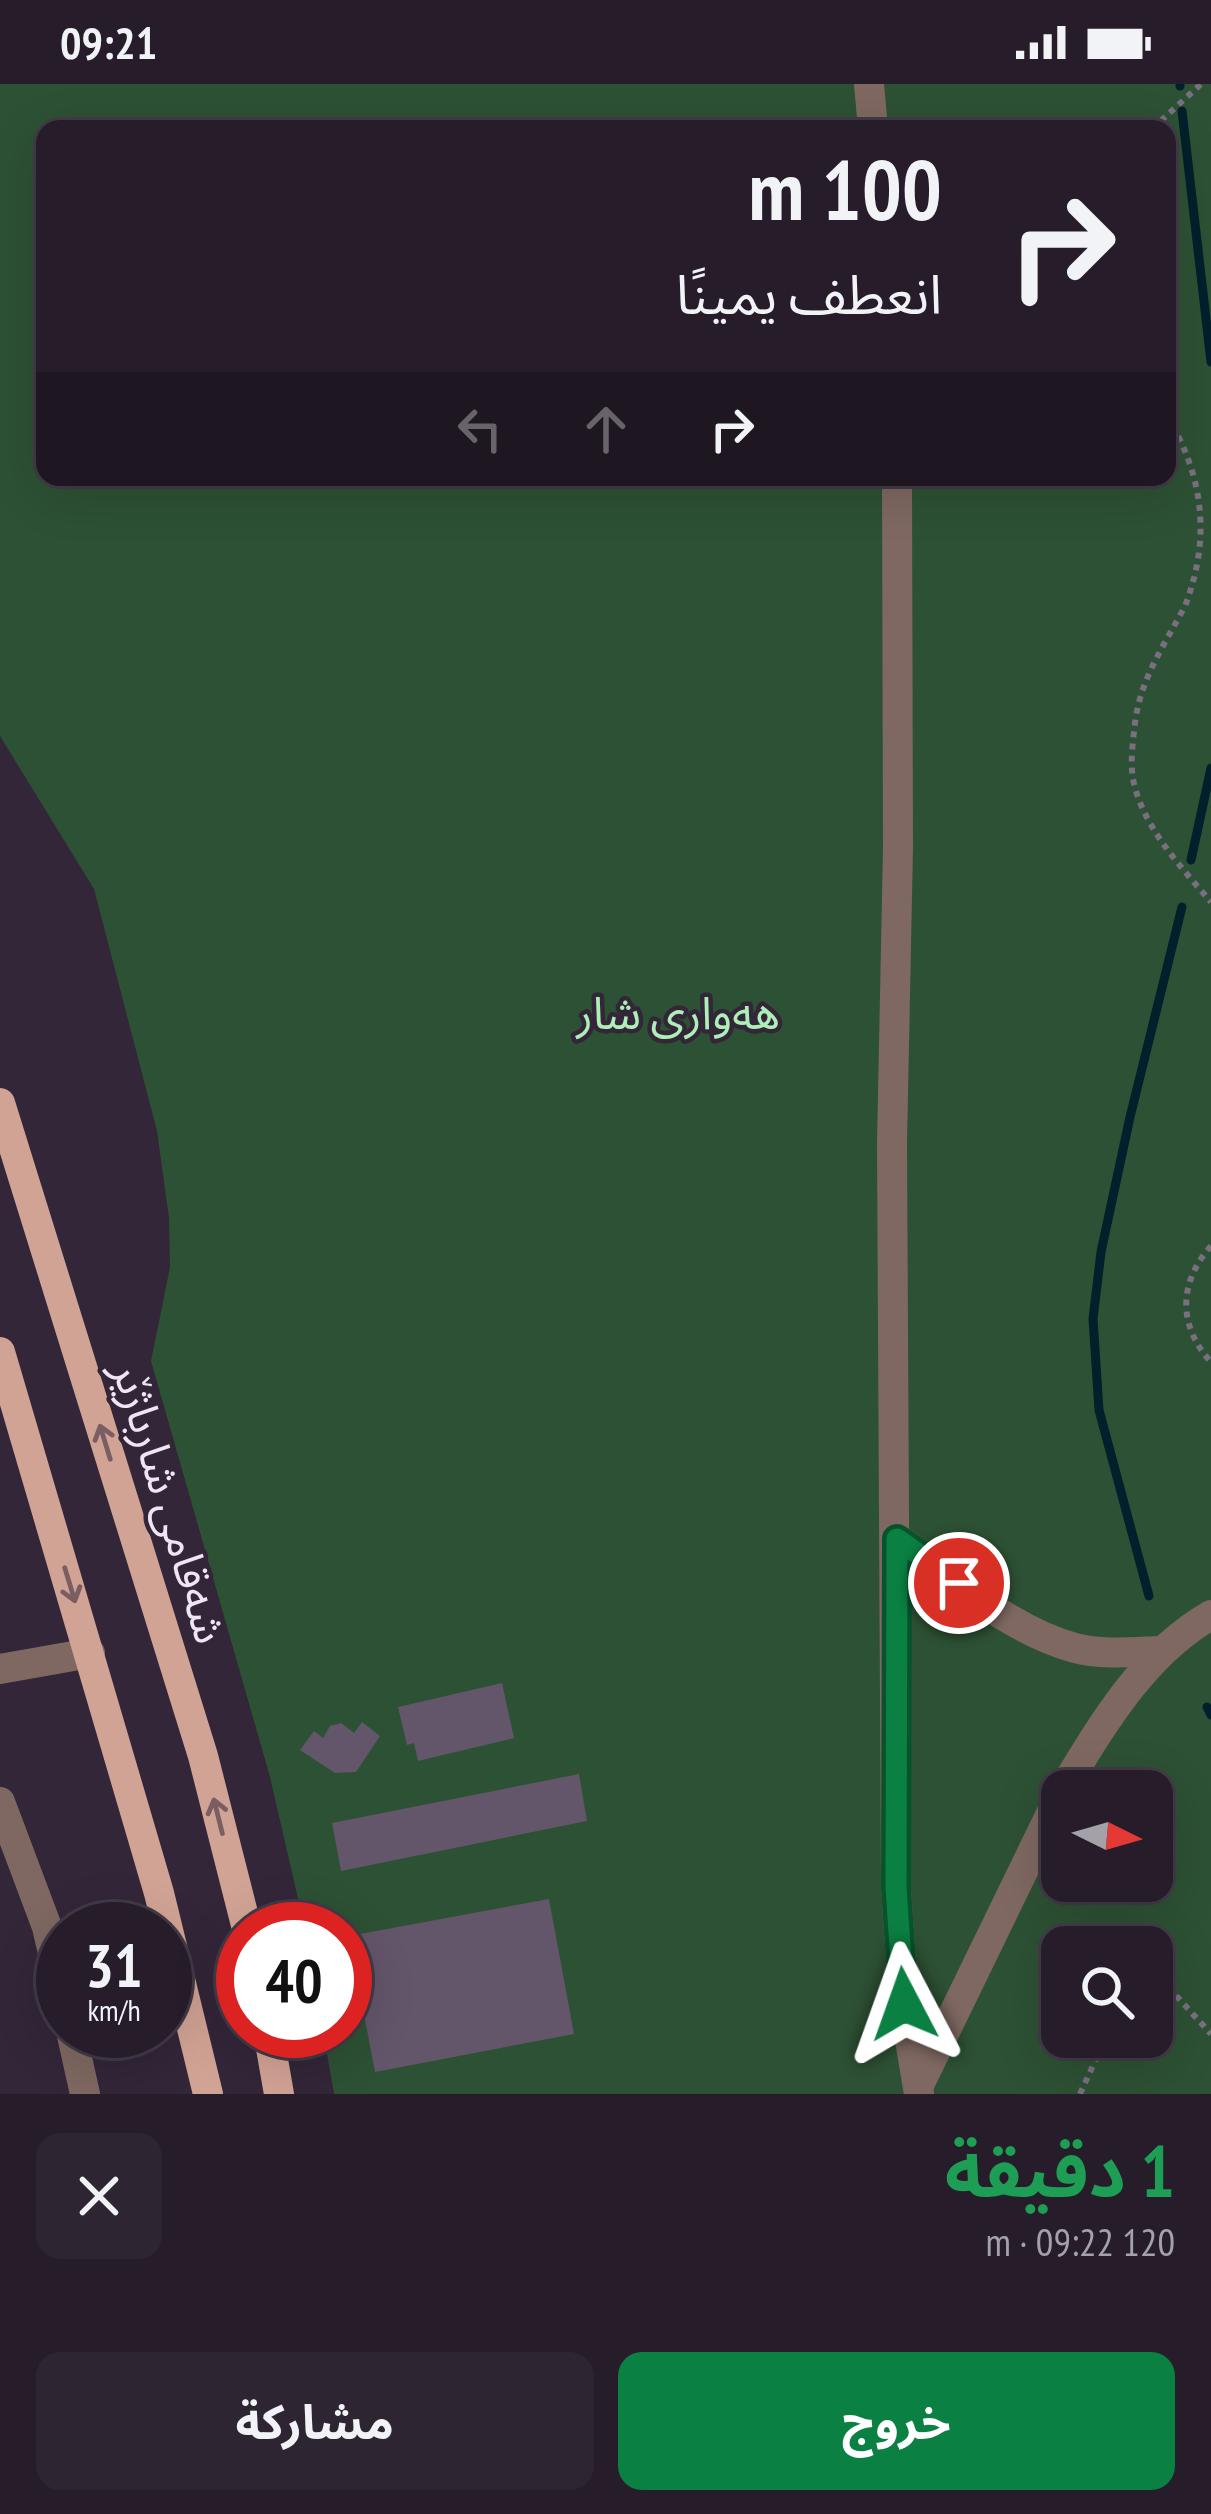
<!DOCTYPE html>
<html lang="ar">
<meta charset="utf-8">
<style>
:root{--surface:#261c2a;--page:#2e2532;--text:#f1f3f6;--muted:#a4a1a8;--line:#423a47;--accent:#0b8043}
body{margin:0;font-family:"PT Sans Narrow","Noto Sans Arabic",sans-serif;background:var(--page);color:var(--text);direction:rtl;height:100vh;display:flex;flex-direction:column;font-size:45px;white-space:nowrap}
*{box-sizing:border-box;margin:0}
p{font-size:39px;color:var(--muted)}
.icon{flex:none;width:66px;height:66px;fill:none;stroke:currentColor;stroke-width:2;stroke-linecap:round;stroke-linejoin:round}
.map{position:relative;height:2010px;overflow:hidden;direction:ltr}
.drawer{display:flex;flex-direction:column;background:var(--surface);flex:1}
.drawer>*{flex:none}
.top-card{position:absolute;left:36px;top:36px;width:1140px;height:366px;border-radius:24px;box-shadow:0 12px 48px #0002,0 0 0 3px var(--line);direction:rtl;background:#261c2a;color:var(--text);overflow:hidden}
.needle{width:78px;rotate:95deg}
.buttons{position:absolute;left:1041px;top:1686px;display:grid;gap:24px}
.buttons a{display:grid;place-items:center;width:132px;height:132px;border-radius:24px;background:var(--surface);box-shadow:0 12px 48px #0002,0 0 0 3px var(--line);font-size:60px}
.speed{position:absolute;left:36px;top:1818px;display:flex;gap:24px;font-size:60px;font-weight:700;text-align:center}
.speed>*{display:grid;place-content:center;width:156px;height:156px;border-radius:50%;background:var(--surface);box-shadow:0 12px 48px #0002,0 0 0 3px var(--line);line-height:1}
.speed small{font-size:30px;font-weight:400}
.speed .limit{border:18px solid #d22;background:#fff;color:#111}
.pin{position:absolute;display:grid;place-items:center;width:102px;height:102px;color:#fff;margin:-51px;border:6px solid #fff;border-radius:50%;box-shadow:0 3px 12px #0007}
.me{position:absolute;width:132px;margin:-66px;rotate:356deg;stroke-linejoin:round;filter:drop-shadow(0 0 9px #0008)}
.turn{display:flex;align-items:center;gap:42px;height:252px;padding:0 36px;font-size:54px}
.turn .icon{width:156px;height:156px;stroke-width:2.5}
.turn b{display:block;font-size:84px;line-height:102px}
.lanes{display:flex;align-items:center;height:114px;padding:0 36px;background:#0003;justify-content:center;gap:60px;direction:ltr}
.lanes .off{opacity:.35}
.round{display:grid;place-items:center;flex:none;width:126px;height:126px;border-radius:24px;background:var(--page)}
.overview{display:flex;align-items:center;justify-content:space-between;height:204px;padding:0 36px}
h1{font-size:72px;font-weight:700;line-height:90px;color:#1e9e55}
.primary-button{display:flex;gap:24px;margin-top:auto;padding:24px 36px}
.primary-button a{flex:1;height:138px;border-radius:24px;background:var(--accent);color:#fff;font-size:48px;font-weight:700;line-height:138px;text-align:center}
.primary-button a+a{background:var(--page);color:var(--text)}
.status{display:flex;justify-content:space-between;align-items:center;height:84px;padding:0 60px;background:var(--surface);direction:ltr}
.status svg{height:33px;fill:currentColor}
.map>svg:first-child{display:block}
.green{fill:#2d5134;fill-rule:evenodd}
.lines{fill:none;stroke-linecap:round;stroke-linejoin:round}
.stream{stroke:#031f2b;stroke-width:9}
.building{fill:#63556a}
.path{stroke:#796f7f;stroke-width:6;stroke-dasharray:6 6;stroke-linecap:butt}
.minor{stroke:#7e6861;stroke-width:30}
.major{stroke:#d1a395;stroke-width:30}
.oneway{stroke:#7a5e62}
.route-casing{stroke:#07532c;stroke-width:30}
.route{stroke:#0b8043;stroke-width:21}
.labels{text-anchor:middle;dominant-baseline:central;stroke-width:9;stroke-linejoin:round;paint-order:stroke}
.park-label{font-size:45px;fill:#aeeeb7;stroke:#322638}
.street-label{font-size:45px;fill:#eee6f3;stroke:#322638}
</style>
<div class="status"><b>09:21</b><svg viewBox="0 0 49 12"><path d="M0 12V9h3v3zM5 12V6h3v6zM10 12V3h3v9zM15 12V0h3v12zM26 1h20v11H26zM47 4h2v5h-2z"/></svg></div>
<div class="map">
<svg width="1211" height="2010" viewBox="0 0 1211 2010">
<rect width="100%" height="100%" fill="#322638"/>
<path class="green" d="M0 0H1211V2010H334L323 1947H345V1845H305L270 1693 151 1277 170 1183 169 1134 157 1047 94 805 0 652ZM45 45H1167V393H45ZM1062 1707H1152V1797H1062ZM1062 1863H1152V1953H1062Z"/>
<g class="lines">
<g class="stream">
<path d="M1180 2V0"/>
<path d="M1182 27 1211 278"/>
<path d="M1191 776 1211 684"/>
<path d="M1149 1512 1099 1326 1093 1235 1101 1168 1130 1033 1182 823"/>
<path d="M1207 1623 1211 1631"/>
</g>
</g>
<g class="building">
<path d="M502 1599 514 1654 418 1677 414 1659 407 1661 398 1623Z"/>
<path d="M362 1638 380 1652 356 1688 335 1689 300 1666 314 1647 323 1654 330 1642 341 1639 354 1649Z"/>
<path d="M579 1690 587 1737 341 1787 332 1739Z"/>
<path d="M549 1815 574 1950 375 1988 349 1852Z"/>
</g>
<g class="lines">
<g class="path">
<path d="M1152 45 1201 0"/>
<path d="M1167 331C1204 394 1211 454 1185 522 1164 562 1141 593 1135 639 1133 657 1130 677 1133 695 1142 742 1181 783 1211 818"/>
<path d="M1211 1162C1178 1199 1178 1242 1211 1278"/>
<path d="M1114 1843 1132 1863"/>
<path d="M1152 1885 1211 1950"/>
<path d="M1080 2010 1106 1953"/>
</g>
<g class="minor">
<path d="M869 0 873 45"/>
<path d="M897 393 898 763 892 1060 896 1804 904 1920 919 2010"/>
<path d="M897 1455C952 1494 1009 1546 1075 1564 1102 1571 1132 1568 1160 1567"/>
<path d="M0 1585 90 1569"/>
<path d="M1062 1707C1102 1641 1143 1570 1211 1531"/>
<path d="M0 1718 47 1843 63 1912"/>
<path d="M71 1947 85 2010"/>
<path d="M918 2003 1062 1707"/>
</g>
<g class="major">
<path d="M0 1019 203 1672 247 1845"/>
<path d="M0 1268 159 1809 208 2010"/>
<path d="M268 1947 279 2010"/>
</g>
</g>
<defs><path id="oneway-shaft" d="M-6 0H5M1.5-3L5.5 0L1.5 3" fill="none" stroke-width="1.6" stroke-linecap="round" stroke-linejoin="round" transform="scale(3)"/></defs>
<g class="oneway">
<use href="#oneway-shaft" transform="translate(105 1358) rotate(-107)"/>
<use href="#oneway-shaft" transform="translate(70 1501) rotate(73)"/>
<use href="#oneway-shaft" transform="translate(218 1732) rotate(-104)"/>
</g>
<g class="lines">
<defs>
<path id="route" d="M904 1920 896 1804 897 1455 959 1499"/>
</defs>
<use href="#route" class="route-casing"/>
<use href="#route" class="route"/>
</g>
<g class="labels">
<g class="park-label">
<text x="678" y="928">هەواری شار</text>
</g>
<g class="street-label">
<text transform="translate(171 1418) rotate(73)">شەقامی شارباژێر</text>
</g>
</g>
</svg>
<div class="buttons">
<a><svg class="needle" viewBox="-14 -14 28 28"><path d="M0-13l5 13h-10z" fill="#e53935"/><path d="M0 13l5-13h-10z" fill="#a4a1a8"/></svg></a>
<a><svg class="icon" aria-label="search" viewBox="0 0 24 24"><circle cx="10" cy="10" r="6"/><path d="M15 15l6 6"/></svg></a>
</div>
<div class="speed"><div>31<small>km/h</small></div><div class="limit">40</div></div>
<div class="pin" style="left:959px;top:1499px;background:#d93025"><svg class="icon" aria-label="arrive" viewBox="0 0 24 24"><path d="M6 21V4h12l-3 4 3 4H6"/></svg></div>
<svg class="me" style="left:904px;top:1920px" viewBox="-20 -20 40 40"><path d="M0-17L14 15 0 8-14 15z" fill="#0b8043" stroke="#fff" stroke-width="4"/></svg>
<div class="top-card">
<div class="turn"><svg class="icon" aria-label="right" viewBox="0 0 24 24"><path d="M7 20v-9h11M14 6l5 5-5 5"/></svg><div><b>100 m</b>انعطف يمينًا</div></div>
<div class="lanes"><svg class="icon off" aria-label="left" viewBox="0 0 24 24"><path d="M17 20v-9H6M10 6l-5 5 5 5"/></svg><svg class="icon off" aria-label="ahead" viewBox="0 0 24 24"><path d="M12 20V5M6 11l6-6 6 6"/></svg><svg class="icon" aria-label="right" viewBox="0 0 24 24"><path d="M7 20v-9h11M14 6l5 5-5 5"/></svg></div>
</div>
</div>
<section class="drawer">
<div class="overview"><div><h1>1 دقيقة</h1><p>120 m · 09:22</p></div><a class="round"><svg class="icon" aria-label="close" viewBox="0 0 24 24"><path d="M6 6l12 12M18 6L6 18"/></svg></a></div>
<div class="primary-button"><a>خروج</a><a>مشاركة</a></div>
</section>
